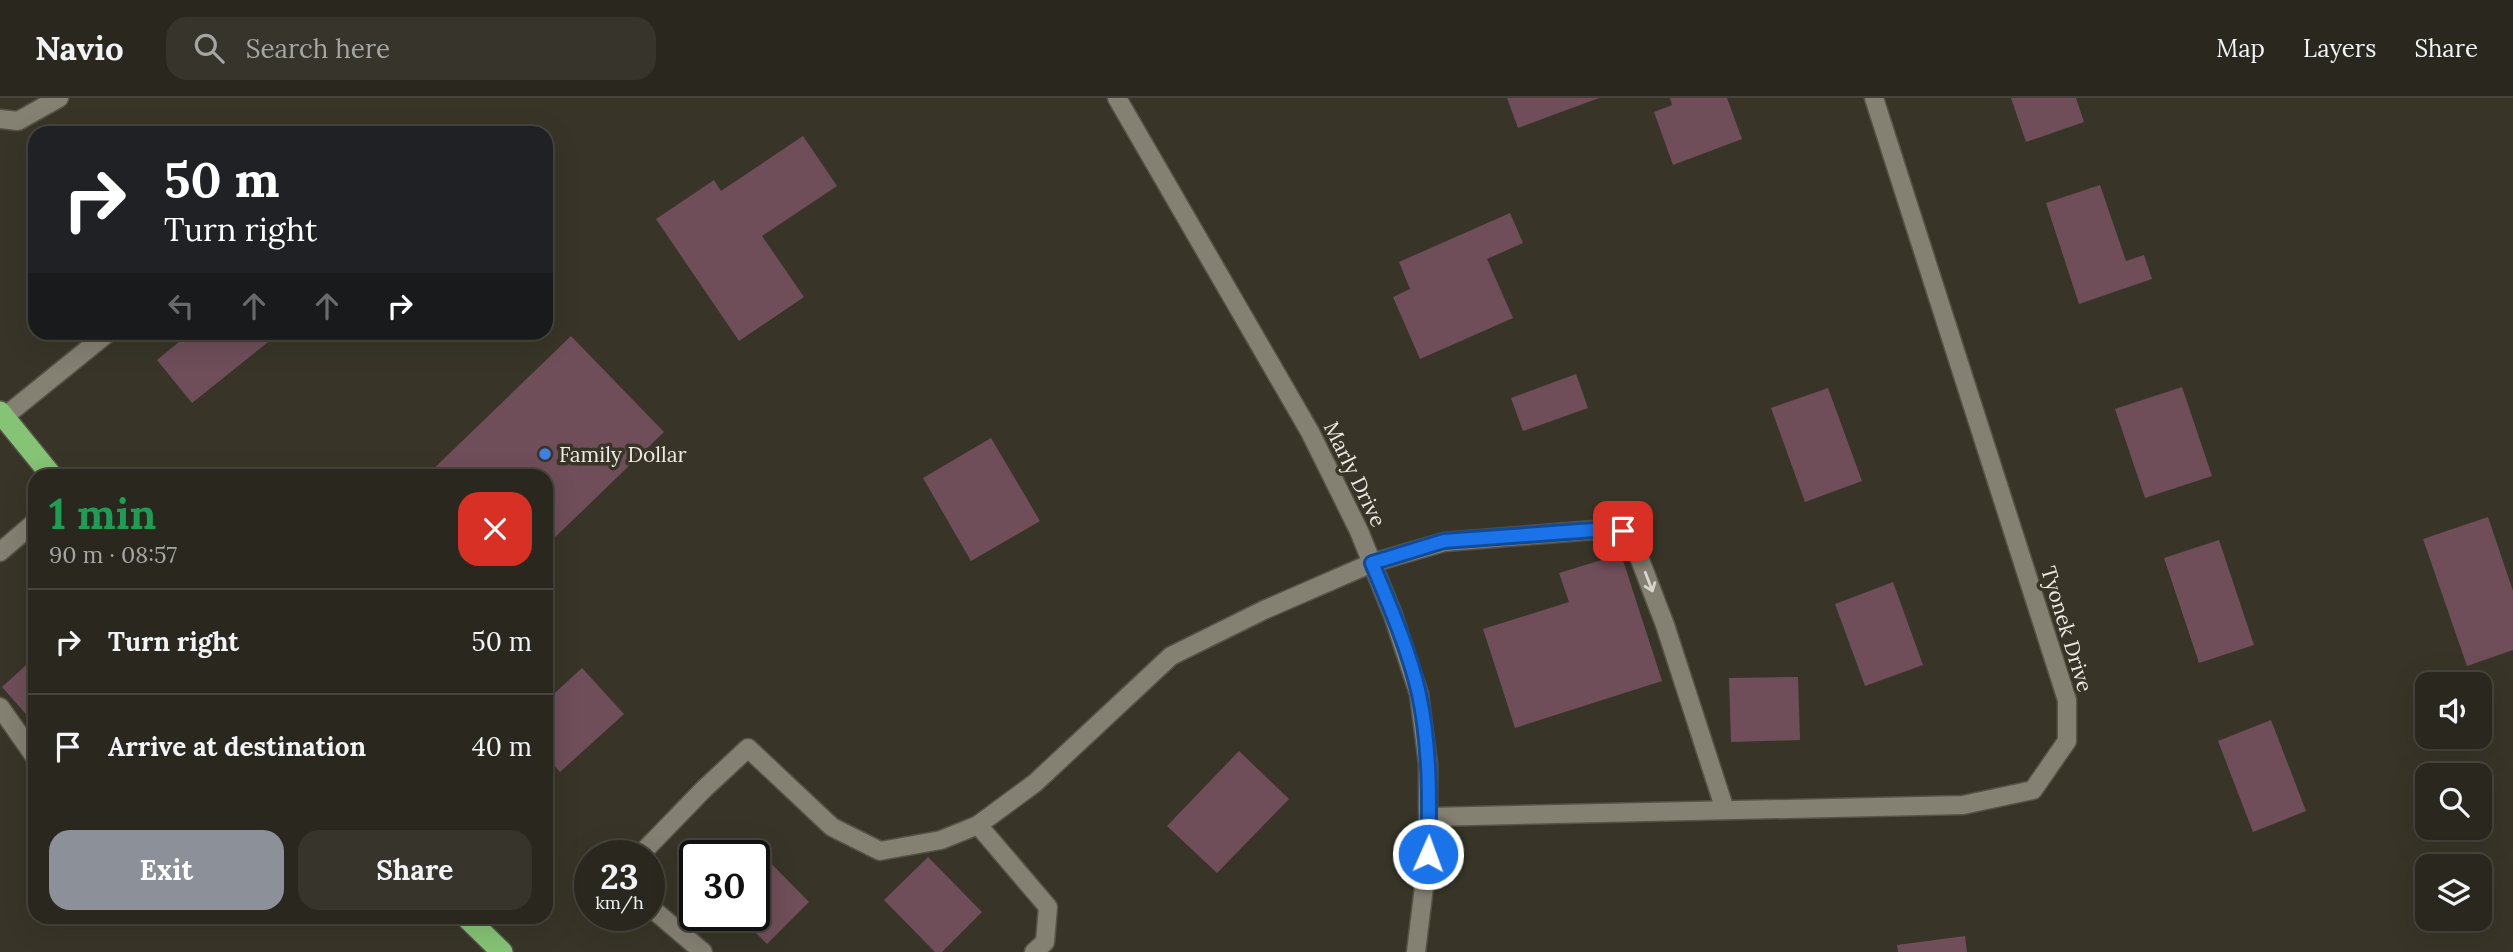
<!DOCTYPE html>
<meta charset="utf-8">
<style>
:root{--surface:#2a281e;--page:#36342b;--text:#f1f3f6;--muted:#a5a6a4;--line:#46443c;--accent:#8c9099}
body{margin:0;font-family:Lora,serif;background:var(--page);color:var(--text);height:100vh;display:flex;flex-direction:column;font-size:26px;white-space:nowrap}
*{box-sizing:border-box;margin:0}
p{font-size:23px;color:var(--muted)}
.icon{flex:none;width:38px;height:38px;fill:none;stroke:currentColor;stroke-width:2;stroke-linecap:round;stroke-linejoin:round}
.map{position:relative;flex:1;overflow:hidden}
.sheet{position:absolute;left:28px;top:371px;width:525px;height:455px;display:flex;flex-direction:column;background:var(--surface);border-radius:21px;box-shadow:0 7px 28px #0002,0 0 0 2px var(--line)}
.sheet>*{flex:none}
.top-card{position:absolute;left:28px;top:28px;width:525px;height:214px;border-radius:21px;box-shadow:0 7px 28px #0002,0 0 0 2px var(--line);background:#202124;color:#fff;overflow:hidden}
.controls{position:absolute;left:2415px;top:574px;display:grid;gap:14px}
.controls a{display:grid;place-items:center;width:77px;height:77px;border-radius:14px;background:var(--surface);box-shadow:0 7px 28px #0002,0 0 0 2px var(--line);font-size:35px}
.speed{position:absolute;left:574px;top:742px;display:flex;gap:14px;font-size:35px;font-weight:700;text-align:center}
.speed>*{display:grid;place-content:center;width:91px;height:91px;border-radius:50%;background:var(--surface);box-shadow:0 7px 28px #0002,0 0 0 2px var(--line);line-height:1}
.speed small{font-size:18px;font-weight:400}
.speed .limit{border:4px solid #111;border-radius:10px;background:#fff;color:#111}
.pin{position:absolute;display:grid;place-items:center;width:60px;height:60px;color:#fff;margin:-30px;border-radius:14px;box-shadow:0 4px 10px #0006}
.me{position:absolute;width:77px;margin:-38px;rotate:2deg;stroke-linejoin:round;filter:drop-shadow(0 0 5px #0008)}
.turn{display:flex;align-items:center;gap:24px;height:147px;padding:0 21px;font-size:32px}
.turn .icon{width:91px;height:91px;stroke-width:2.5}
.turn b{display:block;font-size:49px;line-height:60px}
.lanes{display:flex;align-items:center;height:66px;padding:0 21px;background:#0003;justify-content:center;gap:35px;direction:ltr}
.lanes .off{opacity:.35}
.round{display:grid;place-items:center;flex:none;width:74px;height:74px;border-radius:21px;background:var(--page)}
.summary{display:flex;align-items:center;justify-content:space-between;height:119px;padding:0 21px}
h1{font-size:42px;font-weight:700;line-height:52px;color:#1e9e55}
.cta{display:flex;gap:14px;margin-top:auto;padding:14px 21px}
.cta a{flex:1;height:80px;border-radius:21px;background:var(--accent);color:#fff;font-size:28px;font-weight:700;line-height:80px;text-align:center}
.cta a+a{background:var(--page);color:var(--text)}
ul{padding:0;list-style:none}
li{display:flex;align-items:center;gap:21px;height:105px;padding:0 21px;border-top:2px solid var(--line)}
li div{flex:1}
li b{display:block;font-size:26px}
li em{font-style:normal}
header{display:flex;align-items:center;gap:42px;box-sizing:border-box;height:98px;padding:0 35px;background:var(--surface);border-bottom:2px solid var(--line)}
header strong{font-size:33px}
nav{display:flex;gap:38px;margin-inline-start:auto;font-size:24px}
.search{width:490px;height:63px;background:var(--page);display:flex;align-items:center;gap:18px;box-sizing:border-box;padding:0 24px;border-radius:21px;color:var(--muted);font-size:26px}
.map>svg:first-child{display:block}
.building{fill:#6f4e59}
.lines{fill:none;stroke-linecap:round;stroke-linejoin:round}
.lane-casing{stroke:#555247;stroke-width:21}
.street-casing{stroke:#555247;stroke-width:21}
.highway-casing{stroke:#555247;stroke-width:24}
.lane{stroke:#848072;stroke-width:18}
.street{stroke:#848072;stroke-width:18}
.highway{stroke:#85c375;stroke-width:21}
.oneway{stroke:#d7d5cc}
.route-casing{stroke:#114b97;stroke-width:18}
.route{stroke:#1a73e8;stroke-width:12}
.shop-dot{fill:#3f7fe0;stroke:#383528;stroke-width:2.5}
.labels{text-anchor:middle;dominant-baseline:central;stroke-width:7;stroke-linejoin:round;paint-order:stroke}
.poi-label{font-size:21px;fill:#eceae2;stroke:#383528;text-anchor:start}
.street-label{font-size:21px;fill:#eceae2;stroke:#383528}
</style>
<header>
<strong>Navio</strong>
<div class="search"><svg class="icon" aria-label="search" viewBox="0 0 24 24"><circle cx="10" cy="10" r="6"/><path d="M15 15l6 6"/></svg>Search here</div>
<nav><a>Map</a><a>Layers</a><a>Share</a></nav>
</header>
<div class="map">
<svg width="2513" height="854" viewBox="0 0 2513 854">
<rect width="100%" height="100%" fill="#383528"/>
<g class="building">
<path d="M1507 0H1599L1518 30Z"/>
<path d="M1670 0H1727L1742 41 1673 67 1654 14 1672 7Z"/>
<path d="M2011 0H2076L2084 24 2026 44Z"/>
<path d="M803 38 837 88 762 138 804 199 739 243 656 121 714 82 721 93Z"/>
<path d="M2100 87 2126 163 2144 157 2152 181 2079 206 2046 105Z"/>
<path d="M1510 115 1523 145 1487 161 1513 220 1420 261 1393 199 1410 191 1399 164Z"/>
<path d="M191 234H277L278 236 192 305 157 262Z"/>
<path d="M571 238 664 334 546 448V378H426Z"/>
<path d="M1576 276 1588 310 1523 333 1511 300Z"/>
<path d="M2182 289 2212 378 2145 400 2115 311Z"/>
<path d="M1828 290 1862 383 1805 404 1771 310Z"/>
<path d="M991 340 1040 423 971 463 923 380Z"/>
<path d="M2488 419 2513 493V552L2467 568 2423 441Z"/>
<path d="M2219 442 2254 547 2199 565 2164 460Z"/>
<path d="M1621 456 1662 583 1515 630 1483 531 1569 504 1559 475Z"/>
<path d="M1893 484 1923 567 1865 588 1835 506Z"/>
<path d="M35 559V622L33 624 2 589Z"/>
<path d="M582 570 624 616 560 674 546 658V603Z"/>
<path d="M1798 579 1800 642 1731 644 1729 580Z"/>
<path d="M2271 622 2306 713 2253 734 2218 643Z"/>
<path d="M1239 653 1289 701 1217 775 1167 728Z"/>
<path d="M751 745 809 804 767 846 738 817H754V758H738Z"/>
<path d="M928 759 982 814 942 854H935L884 802Z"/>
<path d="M1965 838 1967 854H1898L1897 847Z"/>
</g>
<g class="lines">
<defs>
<g id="lane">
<path d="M0 21 18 23 59 0"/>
<path d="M4 319 109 234"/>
<path d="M0 454 35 424"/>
<path d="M0 609 35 659"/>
<path d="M978 727 1048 809 1045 844 1034 854"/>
<path d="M639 758 704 691 748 650 832 729 880 753 941 742 978 727 1035 685 1171 558 1264 512 1372 465 1444 444 1607 431 1624 433 1634 446 1665 527 1725 712"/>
<path d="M649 808 703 854"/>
</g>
<g id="street">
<path d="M1117 0 1310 334 1359 433 1393 517 1419 596 1428 666V756L1416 854"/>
<path d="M1429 719 1963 707 2033 692 2067 643V602L1874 0"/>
</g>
<g id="highway">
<path d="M0 314 52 378"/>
<path d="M466 819 502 854"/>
</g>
</defs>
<use href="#lane" class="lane-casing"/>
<use href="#street" class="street-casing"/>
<use href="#highway" class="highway-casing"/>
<use href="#lane" class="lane"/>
<use href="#street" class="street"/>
<use href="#highway" class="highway"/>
</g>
<defs><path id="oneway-shaft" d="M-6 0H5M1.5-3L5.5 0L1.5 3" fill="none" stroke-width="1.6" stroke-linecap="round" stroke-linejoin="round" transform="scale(1.75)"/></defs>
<use class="oneway" href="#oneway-shaft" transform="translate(1649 484) rotate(69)"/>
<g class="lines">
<defs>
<path id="route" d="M1428 756C1430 703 1430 648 1419 596 1409 552 1389 506 1372 465L1444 443 1607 431 1623 433"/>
</defs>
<use href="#route" class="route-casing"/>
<use href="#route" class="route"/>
</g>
<circle class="shop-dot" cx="545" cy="356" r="7"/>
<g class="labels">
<g class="poi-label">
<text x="559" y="356">Family Dollar</text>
</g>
<g class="street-label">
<text transform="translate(1355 376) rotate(64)">Marly Drive</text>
<text transform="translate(2067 531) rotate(73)">Tyonek Drive</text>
</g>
</g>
</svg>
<div class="controls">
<a><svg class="icon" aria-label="sound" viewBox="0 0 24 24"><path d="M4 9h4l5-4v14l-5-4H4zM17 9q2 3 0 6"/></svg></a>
<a><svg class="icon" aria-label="search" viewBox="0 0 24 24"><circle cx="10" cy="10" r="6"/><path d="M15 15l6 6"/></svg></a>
<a><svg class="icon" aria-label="layers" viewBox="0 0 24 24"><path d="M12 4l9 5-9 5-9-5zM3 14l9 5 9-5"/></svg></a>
</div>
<div class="speed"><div>23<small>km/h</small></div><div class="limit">30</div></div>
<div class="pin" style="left:1623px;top:433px;background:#d93025"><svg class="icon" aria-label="arrive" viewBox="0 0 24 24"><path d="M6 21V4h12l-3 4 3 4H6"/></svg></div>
<svg class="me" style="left:1428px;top:756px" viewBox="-20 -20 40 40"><circle r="17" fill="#1a73e8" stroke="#fff" stroke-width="3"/><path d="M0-11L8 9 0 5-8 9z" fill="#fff"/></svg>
<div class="top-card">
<div class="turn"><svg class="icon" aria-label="right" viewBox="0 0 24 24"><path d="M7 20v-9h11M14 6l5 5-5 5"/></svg><div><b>50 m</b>Turn right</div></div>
<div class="lanes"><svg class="icon off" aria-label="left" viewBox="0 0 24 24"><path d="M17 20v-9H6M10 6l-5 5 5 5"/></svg><svg class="icon off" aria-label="ahead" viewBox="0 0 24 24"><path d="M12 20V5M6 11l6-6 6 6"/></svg><svg class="icon off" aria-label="ahead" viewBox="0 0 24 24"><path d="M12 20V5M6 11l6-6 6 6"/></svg><svg class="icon" aria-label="right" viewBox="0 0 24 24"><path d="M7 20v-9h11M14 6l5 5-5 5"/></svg></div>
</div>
<section class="sheet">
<div class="summary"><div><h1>1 min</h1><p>90 m · 08:57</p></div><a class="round" style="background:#d93025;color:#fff"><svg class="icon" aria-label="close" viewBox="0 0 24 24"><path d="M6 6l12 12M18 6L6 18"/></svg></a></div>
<ul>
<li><svg class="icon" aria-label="right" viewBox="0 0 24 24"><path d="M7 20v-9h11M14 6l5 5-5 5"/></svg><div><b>Turn right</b></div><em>50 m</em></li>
<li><svg class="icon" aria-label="arrive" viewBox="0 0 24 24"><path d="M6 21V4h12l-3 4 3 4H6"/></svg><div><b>Arrive at destination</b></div><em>40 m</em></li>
</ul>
<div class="cta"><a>Exit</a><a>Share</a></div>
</section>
</div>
